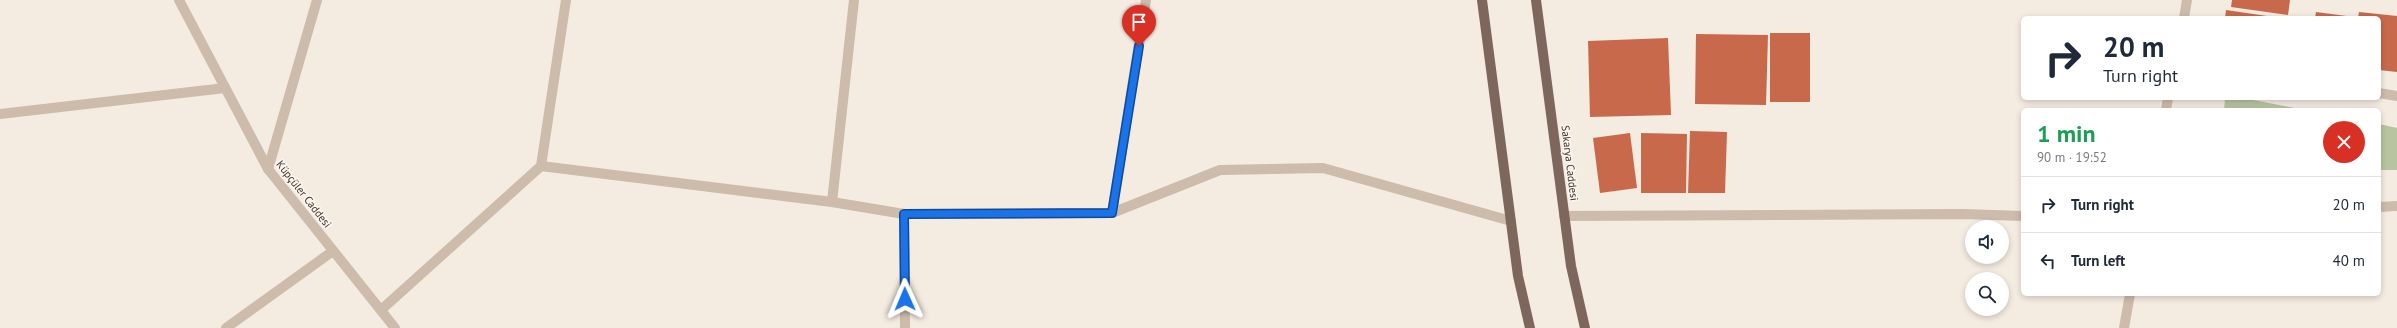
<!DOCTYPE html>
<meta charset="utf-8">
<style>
:root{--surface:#fff;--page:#f6f6f7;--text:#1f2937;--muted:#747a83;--line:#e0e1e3}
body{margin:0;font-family:"PT Sans",sans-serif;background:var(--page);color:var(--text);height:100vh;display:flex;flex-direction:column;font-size:15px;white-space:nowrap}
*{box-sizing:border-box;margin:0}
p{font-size:13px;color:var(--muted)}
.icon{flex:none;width:22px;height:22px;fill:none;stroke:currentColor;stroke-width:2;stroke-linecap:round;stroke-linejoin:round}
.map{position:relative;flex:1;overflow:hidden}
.side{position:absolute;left:2021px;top:108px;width:360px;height:188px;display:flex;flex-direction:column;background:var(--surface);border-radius:6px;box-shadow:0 2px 6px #0003}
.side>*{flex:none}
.banner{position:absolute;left:2021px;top:16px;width:360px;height:84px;border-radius:6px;box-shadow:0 2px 6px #0003;background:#fff;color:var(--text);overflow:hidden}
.controls{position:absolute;left:1965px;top:220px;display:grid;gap:8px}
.controls a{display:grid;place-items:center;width:44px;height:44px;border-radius:50%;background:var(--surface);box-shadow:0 2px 6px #0003;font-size:20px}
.pin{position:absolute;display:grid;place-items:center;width:34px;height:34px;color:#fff;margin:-41px -17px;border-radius:50% 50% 50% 0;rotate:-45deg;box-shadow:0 0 4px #0007}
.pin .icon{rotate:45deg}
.me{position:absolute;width:44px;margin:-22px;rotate:359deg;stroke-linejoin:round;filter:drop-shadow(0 0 3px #0008)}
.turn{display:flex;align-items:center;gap:14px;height:84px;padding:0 16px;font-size:18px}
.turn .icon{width:52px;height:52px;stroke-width:2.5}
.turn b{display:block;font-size:28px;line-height:34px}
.round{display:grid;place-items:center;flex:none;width:42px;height:42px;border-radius:21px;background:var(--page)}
.summary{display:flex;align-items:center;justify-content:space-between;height:68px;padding:0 16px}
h1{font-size:24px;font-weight:700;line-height:30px;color:#1e9e55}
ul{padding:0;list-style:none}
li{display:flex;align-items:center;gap:12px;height:56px;padding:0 16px;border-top:1px solid var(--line)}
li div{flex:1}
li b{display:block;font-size:15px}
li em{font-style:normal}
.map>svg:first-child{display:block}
.green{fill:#b8c4a0}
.building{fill:#c8694b}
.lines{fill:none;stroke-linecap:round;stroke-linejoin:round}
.minor{stroke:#cdbbac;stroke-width:10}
.major{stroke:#7d675c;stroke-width:10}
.route-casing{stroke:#114b97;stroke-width:10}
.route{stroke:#1a73e8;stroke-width:7}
.labels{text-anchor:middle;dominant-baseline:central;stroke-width:3.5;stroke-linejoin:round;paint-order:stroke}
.street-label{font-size:11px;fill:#3b302b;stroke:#fbf5ee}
</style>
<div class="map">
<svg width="2397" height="328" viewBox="0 0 2397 328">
<rect width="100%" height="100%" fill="#f4ebe1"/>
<g class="green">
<path d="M2225 98H2243L2305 110H2224Z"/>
<path d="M2379 124 2397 128V170H2379Z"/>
</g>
<g class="building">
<path d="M2232 0H2290L2288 15 2231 7Z"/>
<path d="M2226 10 2274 17V18H2225Z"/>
<path d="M2316 12 2354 17V18H2315Z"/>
<path d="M2359 12 2397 16V72L2379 70V18H2358Z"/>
<rect x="1770" y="33" width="40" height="69"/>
<path d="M1696 34 1768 35 1766 105 1695 104Z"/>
<path d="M1668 38 1671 115 1590 117 1588 41Z"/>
<path d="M1690 131 1727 132 1725 193H1688Z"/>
<path d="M1630 133 1637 188 1600 193 1593 138Z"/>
<path d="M1641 133 1687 134 1686 193H1641Z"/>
</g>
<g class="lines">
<g class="minor">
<path d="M179 0 268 169 395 328"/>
<path d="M2184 18 2187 0"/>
<path d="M2379 93 2397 96"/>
<path d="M2166 110 2168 98"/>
<path d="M0 114 225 88"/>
<path d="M541 166 832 202 904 214 1112 213 1220 170 1323 168 1511 221"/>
<path d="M268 169 317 0"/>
<path d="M832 202 854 0"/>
<path d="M2379 207 2397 206"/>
<path d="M1112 213 1146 0"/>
<path d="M904 214 905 328"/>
<path d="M1564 216 1963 214 2023 216"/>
<path d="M381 310 541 166 566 0"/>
<path d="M226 328 333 251"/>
<path d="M2124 328 2130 294"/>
</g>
<g class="major">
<path d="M1482 0 1518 276 1530 328"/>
<path d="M1536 0 1571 266 1585 328"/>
</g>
</g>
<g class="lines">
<defs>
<path id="route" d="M905 299 904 214 1112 213 1139 46"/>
</defs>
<use href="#route" class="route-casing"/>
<use href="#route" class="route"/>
</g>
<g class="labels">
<g class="street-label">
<text transform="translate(1570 163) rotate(83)">Sakarya Caddesi</text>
<text transform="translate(304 194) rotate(52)">Küpçüler Caddesi</text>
</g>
</g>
</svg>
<div class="controls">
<a><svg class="icon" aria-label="sound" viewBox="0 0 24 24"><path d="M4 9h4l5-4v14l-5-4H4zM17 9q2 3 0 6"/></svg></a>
<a><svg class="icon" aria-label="search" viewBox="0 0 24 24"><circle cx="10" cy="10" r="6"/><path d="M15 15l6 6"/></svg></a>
</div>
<div class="pin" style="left:1139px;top:46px;background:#d93025"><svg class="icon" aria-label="arrive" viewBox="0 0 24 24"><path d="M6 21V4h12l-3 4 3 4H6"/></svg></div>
<svg class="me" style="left:905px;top:299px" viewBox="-20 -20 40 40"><path d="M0-17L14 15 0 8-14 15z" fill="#1a73e8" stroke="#fff" stroke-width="4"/></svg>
<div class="banner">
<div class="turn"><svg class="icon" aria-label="right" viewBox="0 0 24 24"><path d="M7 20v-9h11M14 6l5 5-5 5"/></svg><div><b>20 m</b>Turn right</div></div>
</div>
<section class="side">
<div class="summary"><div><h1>1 min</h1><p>90 m · 19:52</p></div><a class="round" style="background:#d93025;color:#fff"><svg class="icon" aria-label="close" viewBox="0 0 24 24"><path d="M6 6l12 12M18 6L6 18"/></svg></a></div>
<ul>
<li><svg class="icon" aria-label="right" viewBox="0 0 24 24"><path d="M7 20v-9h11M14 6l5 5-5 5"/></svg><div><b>Turn right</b></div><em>20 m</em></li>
<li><svg class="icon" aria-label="left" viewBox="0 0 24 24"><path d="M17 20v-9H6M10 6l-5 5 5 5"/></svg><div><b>Turn left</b></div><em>40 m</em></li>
</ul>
</section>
</div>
